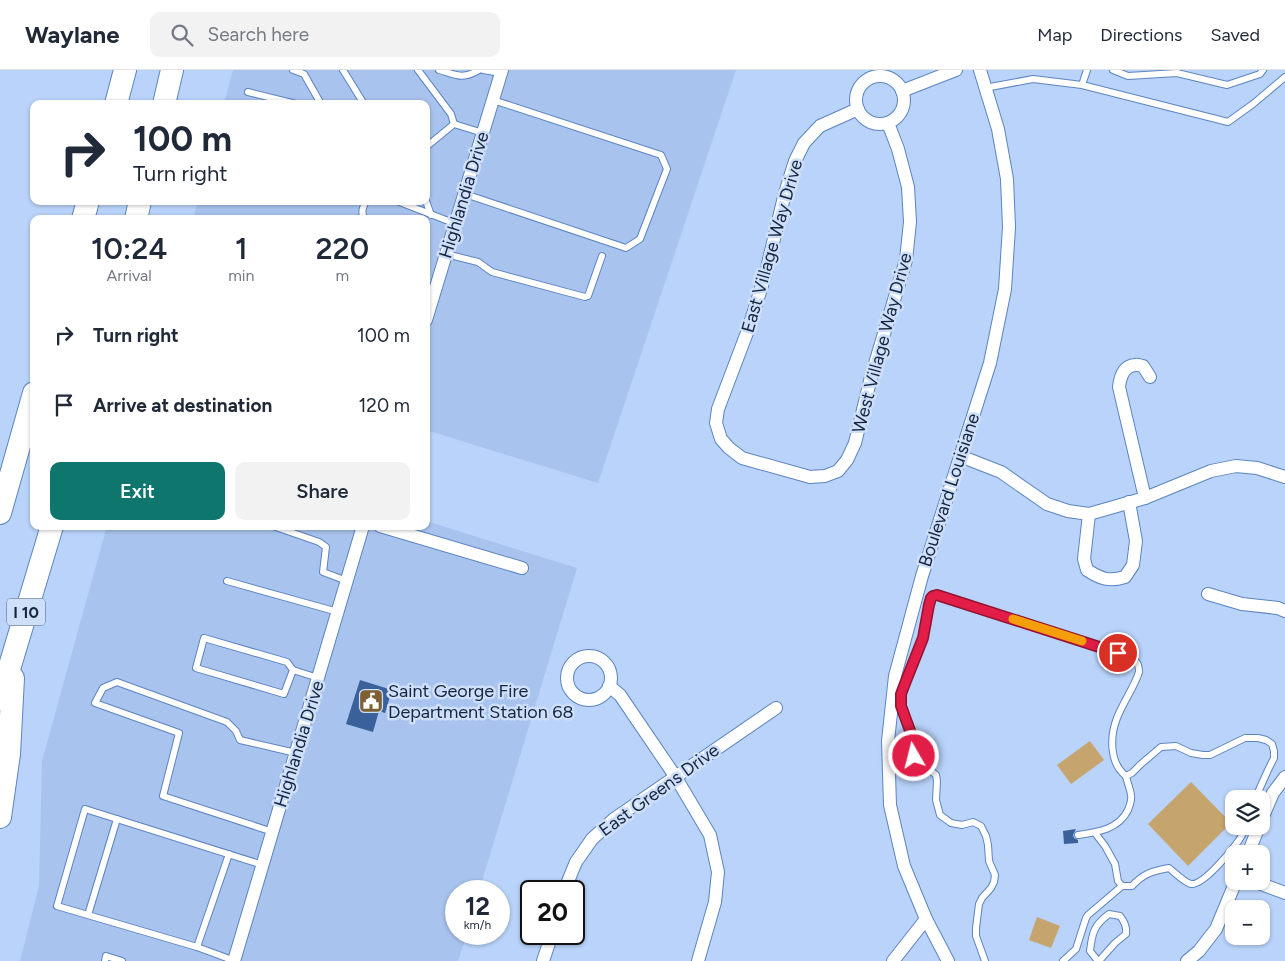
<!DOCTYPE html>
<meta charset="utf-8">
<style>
:root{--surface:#fff;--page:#f2f2f3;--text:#1f2937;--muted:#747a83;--line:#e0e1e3;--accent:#0f766e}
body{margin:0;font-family:Figtree,sans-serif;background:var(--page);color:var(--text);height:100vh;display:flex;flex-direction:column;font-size:19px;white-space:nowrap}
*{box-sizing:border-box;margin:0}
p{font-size:16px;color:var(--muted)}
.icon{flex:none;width:28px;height:28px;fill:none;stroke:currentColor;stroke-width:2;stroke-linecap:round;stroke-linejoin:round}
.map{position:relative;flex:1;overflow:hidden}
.details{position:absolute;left:30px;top:145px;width:400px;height:315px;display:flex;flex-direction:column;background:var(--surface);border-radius:10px;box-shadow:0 1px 4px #0004}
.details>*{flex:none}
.top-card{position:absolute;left:30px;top:30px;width:400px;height:105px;border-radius:10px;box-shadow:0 1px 4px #0004;background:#fff;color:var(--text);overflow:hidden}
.tools{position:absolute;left:1225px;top:720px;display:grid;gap:10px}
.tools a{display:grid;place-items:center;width:45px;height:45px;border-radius:10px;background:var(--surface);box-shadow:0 1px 4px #0004;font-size:25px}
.speed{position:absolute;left:445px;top:810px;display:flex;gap:10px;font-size:25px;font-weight:700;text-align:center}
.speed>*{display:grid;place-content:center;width:65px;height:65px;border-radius:50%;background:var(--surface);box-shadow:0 1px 4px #0004;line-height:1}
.speed small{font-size:12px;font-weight:400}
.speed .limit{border:2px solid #111;border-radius:8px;background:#fff;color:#111}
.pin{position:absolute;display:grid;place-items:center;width:42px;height:42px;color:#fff;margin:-21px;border:2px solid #fff;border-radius:50%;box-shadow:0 1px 5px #0007}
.me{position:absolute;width:55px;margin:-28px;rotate:352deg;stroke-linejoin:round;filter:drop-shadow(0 0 4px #0008)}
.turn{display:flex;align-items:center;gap:18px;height:105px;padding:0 20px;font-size:22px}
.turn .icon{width:65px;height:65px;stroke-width:2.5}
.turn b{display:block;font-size:35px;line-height:42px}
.eta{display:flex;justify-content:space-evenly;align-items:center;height:85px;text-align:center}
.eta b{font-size:30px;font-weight:600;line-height:35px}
.cta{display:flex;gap:10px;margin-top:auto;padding:10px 20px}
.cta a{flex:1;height:58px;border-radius:10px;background:var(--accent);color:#fff;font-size:20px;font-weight:600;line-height:58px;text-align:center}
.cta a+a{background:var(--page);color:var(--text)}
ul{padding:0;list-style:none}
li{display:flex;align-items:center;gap:15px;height:70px;padding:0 20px}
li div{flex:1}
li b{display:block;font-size:19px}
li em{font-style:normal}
header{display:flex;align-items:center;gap:30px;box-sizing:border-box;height:70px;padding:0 25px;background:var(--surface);border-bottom:1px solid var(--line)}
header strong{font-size:24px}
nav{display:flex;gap:28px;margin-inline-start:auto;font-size:18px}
.search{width:350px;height:45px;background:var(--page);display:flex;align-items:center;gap:12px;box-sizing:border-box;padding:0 18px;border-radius:10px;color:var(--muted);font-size:19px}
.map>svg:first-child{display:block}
.built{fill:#a8c3ee}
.green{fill:#c6a46d}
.building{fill:#3b619b}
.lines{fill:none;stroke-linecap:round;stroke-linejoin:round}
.service-casing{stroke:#5c84c0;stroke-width:8}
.minor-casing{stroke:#5c84c0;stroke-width:14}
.motorway-casing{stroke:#5c84c0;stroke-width:24}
.service{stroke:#fff;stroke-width:6}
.minor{stroke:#fff;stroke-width:12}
.motorway{stroke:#fff;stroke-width:22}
.route-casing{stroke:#92132f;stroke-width:12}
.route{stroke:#e11d48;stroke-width:9}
.slow{stroke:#f59e0b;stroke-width:9}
.labels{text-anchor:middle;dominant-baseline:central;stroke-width:5;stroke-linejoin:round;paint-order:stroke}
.shield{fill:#cedffa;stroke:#4d5e77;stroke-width:1}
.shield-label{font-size:16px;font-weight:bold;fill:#16263f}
.street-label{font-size:18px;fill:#16263f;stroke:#cedffa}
.poi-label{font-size:18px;fill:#16263f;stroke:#cedffa;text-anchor:start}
</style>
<header>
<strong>Waylane</strong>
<div class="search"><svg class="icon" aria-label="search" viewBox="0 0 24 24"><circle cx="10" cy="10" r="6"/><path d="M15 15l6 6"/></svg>Search here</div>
<nav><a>Map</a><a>Directions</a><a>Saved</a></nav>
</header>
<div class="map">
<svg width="1285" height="891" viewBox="0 0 1285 891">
<rect width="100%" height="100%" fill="#b9d3fa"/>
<g class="built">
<path d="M233 0H736L598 413 426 360V149H193L198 131H426V34H224Z"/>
<path d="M426 451 577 498 479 821H456V864H467L458 891H20L39 816 42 691 107 456H426Z"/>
</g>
<g class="green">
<path d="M1090 671 1104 690 1071 714 1057 695Z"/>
<path d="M1191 712 1231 753 1188 796 1148 754Z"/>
<path d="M1037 847 1060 856 1051 878 1029 870Z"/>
</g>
<g class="building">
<path d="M360 610 392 620 385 643 379 641 373 662 346 654Z"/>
<path d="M1076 759 1073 765 1074 768 1078 770V773L1064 774 1063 761Z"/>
</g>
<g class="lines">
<defs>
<g id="service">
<path d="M293 0 304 4 321 34"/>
<path d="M343 0 364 34"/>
<path d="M418 0 451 44 454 54"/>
<path d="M439 0C457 5 462 10 479 0"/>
<path d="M483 0 501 3"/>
<path d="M1113 0 1128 6 1177 3 1227 15 1260 4 1263 0"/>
<path d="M1082 15 1087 0"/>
<path d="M985 18 1033 9 1082 15 1228 52 1253 34 1285 7"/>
<path d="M248 22 296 34"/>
<path d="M426 77 454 54 483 63"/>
<path d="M465 124 626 178 640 169 667 99 661 85 493 30"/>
<path d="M397 131 456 154"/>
<path d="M426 131 431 145"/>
<path d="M365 149C360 143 363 137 366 131"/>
<path d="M446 184 478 192 492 202 585 227 588 226 602 186"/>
<path d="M273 456 319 472 326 477 323 502 347 511"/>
<path d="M227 511 338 542"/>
<path d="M293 600 284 624 196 598 204 568 287 592 293 600 318 608"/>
<path d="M273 762 163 726 179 663 95 633 103 618 117 612 227 652 236 661 240 670 296 683"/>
<path d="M1095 763 1105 776 1115 794 1118 811 1122 816"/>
<path d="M1078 765C1098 762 1119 759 1128 740 1130 735 1132 729 1131 725 1130 718 1127 712 1126 706"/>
<path d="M88 845 117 749"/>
<path d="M197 877 229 784"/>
<path d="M105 891 106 886 122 891"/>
<path d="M235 891 197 877 57 836 85 739 263 795"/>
<path d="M985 891 976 866V858L979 834 982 828 991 818 994 812 995 805 989 791 988 775 986 766 981 756 973 752 962 755 951 753 940 745 936 730 937 711 936 705 914 686 912 666 909 655 901 635V624L904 616 923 568 929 535 931 528 933 526 937 525 1127 586C1136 591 1139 592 1139 602 1134 618 1123 632 1117 648 1110 666 1109 693 1126 706L1132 703 1141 694 1161 677 1176 676 1191 683 1203 685H1210L1245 668H1258L1266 670 1272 674 1274 681V688L1268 700 1255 729"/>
<path d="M1063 891 1076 879 1086 848 1088 845 1122 816H1132C1144 803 1153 801 1169 798 1174 802 1185 813 1191 814 1203 816 1232 780 1239 770 1242 766 1244 761 1246 756"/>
<path d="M1098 891 1090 881C1092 863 1094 855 1109 844L1120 846C1124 851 1127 857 1126 864L1115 873 1099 891"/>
</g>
<g id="minor">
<circle cx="880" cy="30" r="24"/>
<path d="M902 21 956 0"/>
<path d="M858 39 820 56 804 73 795 91 785 123 765 206 748 260 718 339 716 353 721 369 729 378 742 388 810 407 825 406 838 401 847 390 855 373 871 307 906 190 910 152 908 117 898 79 888 53"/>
<path d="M426 250 502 0"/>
<path d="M960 386 1001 402 1047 434 1068 441 1089 444 1145 428 1211 401 1236 396 1257 398 1285 407"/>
<path d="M1145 428 1119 317C1120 308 1123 296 1135 295 1138 294 1140 296 1143 296L1150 307"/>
<path d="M1089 444 1084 489 1087 500C1101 509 1109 512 1125 507L1133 495 1136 471 1129 432"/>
<path d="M380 456 522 498"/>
<path d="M1208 524 1242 534 1278 538 1285 541"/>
<circle cx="589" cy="608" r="22"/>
<path d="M609 616 620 625 675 706 710 765 718 802 715 832 698 891"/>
<path d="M1261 751 1273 723 1285 707"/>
<path d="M1248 784 1259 756"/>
<path d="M1253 811 1285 823"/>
<path d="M564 821 576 792 592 769 614 749 776 638"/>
<path d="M234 891 363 456"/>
<path d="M543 891 552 864"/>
<path d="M893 891 926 849"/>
<path d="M948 891 926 849 904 796 890 735 888 671 895 606 922 506 990 293 1005 219 1009 157 1007 109 998 59 980 0"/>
<path d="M1187 891 1199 881 1216 859 1236 811"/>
</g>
<g id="motorway">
<path d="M116 34 125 0"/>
<path d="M164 34 172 0"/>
<path d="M83 149 88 131"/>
<path d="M136 149 140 131"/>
<path d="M0 443 34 323"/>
<path d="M0 629 52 456"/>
<path d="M0 747 9 684 13 608"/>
</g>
</defs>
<use href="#service" class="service-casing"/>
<use href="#minor" class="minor-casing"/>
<use href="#motorway" class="motorway-casing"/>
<use href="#service" class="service"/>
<use href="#minor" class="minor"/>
<use href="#motorway" class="motorway"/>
</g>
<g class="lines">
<defs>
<path id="route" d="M914 686 912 666 901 636V624L904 616 923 568 929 535 931 528 933 526 937 525 1118 583"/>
</defs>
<use href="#route" class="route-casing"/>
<use href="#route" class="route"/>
<path class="slow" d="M1013 549 1082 571"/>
</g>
<defs>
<symbol id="civic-square" viewBox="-11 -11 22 22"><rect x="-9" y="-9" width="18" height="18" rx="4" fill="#7d6134" stroke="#cedffa"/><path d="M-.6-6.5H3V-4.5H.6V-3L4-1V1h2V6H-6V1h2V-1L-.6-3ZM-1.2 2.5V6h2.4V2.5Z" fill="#fff"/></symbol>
</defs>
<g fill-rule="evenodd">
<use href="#civic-square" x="357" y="617" width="28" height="28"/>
</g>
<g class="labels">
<rect class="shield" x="7" y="528.5" width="38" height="27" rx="4"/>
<g class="shield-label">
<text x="26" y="542">I 10</text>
</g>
<g class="street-label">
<text transform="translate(464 125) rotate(-73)">Highlandia Drive</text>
<text transform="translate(772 176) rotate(-74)">East Village Way Drive</text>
<text transform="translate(882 273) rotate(-75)">West Village Way Drive</text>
<text transform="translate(949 420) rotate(-72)">Boulevard Louisiane</text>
<text transform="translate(299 674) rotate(-73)">Highlandia Drive</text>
<text transform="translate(659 720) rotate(-36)">East Greens Drive</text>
</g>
<g class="poi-label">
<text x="388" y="621">Saint George Fire<tspan x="388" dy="21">Department Station 68</tspan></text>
</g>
</g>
</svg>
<div class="tools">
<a><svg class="icon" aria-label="layers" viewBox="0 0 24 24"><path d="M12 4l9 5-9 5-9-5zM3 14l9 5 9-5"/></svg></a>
<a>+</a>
<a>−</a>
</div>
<div class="speed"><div>12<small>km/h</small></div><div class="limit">20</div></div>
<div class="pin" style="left:1118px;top:583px;background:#d93025"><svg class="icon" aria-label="arrive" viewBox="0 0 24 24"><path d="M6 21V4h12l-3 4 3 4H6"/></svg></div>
<svg class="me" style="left:914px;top:686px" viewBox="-20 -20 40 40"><circle r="17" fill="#e11d48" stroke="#fff" stroke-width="3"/><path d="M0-11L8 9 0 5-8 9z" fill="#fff"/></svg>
<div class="top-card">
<div class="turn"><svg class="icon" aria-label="right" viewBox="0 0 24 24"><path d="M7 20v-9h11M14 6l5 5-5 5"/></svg><div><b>100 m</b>Turn right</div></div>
</div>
<section class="details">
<div class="eta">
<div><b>10:24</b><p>Arrival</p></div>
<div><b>1</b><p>min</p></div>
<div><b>220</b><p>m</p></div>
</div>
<ul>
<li><svg class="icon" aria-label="right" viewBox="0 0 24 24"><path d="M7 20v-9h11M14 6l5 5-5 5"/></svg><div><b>Turn right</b></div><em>100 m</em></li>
<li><svg class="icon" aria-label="arrive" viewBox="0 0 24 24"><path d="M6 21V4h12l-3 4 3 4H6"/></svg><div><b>Arrive at destination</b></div><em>120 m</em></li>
</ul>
<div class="cta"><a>Exit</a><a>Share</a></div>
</section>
</div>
